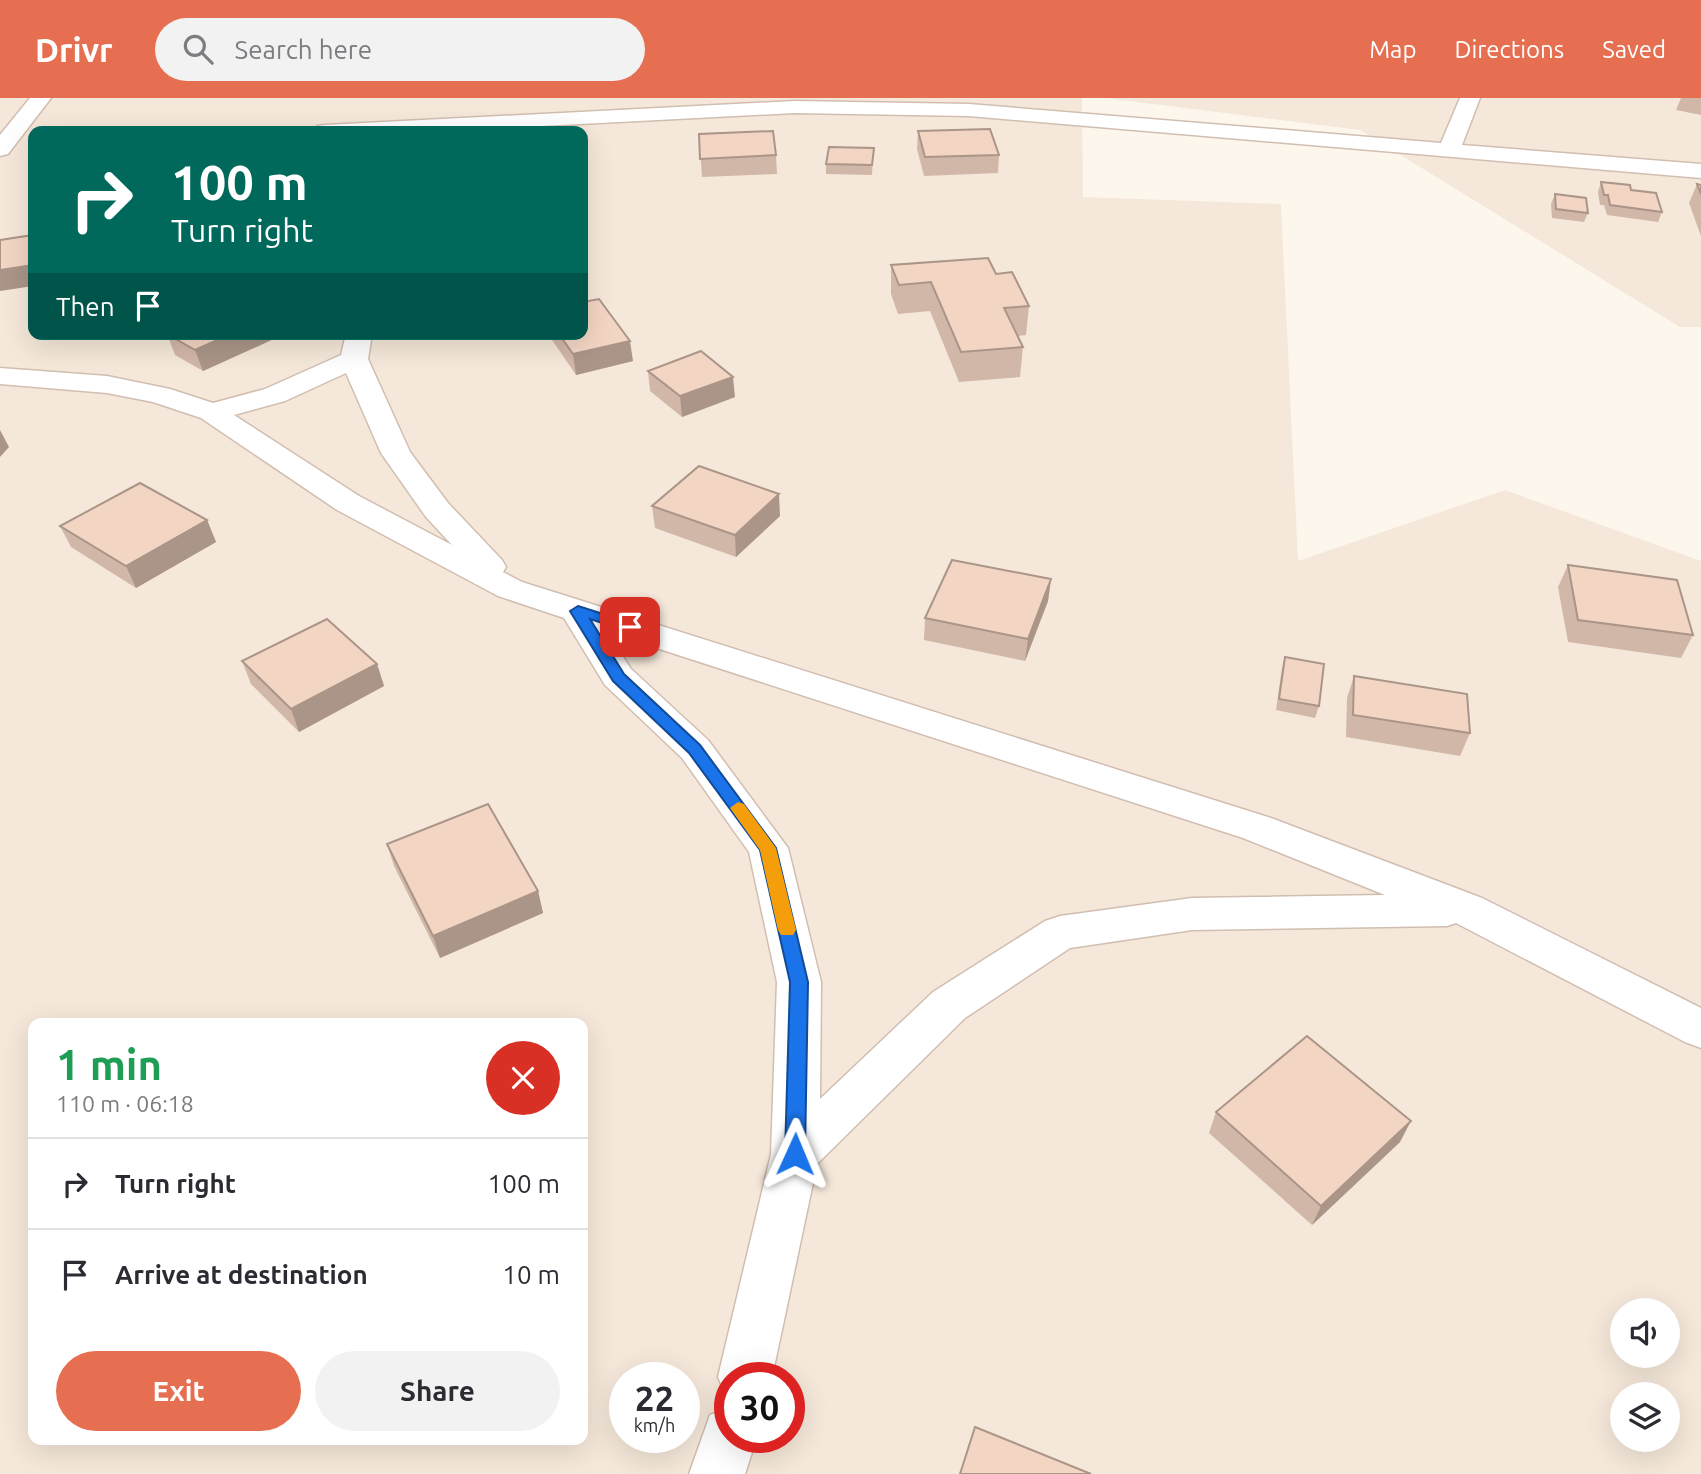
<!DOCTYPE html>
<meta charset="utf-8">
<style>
:root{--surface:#fff;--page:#f2f2f3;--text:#2b2b33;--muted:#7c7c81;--line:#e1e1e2;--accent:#e76f51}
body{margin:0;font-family:Ubuntu,sans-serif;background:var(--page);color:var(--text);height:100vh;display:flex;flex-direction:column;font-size:26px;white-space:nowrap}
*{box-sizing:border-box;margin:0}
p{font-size:23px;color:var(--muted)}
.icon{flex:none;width:38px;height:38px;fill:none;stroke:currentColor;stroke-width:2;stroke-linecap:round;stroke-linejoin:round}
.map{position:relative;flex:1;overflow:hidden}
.panel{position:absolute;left:28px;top:920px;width:560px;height:427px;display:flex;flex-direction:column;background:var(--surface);border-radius:14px;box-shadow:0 7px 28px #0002}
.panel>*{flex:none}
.banner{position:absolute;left:28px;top:28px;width:560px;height:214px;border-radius:14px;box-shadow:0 7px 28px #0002;background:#00695c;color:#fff;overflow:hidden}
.buttons{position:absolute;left:1610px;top:1200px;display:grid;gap:14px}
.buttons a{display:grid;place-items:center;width:70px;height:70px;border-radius:50%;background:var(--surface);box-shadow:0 7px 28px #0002;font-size:35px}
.speed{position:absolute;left:609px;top:1264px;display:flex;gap:14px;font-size:35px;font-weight:700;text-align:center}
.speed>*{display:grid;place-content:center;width:91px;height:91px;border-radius:50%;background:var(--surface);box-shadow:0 7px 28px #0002;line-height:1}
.speed small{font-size:18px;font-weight:400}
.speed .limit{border:10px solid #d22;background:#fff;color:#111}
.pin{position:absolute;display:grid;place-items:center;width:60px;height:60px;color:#fff;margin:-30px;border-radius:14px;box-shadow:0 4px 10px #0006}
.me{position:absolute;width:77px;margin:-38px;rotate:1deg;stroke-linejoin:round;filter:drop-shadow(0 0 5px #0008)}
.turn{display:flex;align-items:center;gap:24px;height:147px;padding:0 28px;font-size:32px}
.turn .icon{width:91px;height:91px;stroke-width:2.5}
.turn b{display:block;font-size:49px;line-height:60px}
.then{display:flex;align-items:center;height:66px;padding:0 28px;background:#0003;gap:14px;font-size:26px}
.round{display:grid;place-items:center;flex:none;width:74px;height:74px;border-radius:37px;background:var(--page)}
.summary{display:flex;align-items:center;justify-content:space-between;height:119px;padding:0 28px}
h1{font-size:42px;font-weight:700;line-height:52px;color:#1e9e55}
.button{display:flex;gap:14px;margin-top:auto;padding:14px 28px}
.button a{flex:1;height:80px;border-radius:42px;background:var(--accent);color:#fff;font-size:28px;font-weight:700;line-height:80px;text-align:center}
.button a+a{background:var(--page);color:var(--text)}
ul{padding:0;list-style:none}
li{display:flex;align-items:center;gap:21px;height:91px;padding:0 28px;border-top:2px solid var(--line)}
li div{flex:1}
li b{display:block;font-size:26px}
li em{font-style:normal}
header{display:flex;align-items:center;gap:42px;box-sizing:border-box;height:98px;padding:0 35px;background:var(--accent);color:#fff}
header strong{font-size:33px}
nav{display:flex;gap:38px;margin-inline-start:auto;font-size:24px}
.search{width:490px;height:63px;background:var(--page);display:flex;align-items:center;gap:18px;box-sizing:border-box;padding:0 24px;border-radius:38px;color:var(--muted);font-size:26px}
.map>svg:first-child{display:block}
.residential{fill:#f5e8da;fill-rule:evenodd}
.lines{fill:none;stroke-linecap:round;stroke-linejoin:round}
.minor-casing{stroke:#d1beb0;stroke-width:3}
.minor{fill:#fff;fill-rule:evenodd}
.wall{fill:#d1b7a8}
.shaded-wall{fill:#aa9588}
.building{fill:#f3d5c3;stroke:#aa9588;stroke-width:2}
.route{fill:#1a73e8;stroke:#114b97;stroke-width:2}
.slow{fill:#f59e0b}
</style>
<header>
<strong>Drivr</strong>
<div class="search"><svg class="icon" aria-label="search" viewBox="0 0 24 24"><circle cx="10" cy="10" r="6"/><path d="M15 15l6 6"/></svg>Search here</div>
<nav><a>Map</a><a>Directions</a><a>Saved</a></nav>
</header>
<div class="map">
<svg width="1701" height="1376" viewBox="0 0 1701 1376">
<rect width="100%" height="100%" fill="#fdf6ec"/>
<g class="residential">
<path d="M0 0H1082L1083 99 1281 106 1298 463 1505 392 1701 463V1376H0ZM33 33H583V236H33ZM33 926H583V1342H33ZM1622 1213H1668V1258H1622ZM625 1279H684V1339H625ZM730 1279H789V1339H730ZM1622 1297H1668V1342H1622Z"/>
<path d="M1105 0H1701V229H1680L1360 32Z"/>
</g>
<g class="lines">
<defs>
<g id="minor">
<path d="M30 0H51L8 56 0 58V37Z"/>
<path d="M1460 0H1480L1462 47 1701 66V80L969 18 795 15 445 33H314L317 28 325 27 795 3 969 6 1441 45Z"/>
<path d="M346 236H372L368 261 410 354 448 405 502 462 506 469 503 474 522 484 1271 720 1482 800 1701 910V950L1685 944 1456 825 1447 828 1192 832 1070 850 965 920 817 1066 772 1279H730V1300L726 1298 718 1279 771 1056 777 884 749 754 682 660 605 587 564 520 498 498 337 412 201 320 153 304 107 295 0 286V270L107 278 170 291 213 305 265 291 341 257ZM346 275 381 355 426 419 452 447 359 398 234 317 285 303ZM607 534 1243 740 1385 797 1192 800 1060 818 1045 823 933 894 820 1001 821 884 788 750 708 642 631 571Z"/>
<path d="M730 1309V1339H757L745 1376H689L710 1317Z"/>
</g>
</defs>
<use href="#minor" class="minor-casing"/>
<use href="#minor" class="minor"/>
</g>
<g class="wall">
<path d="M1681 0H1701V17L1676 12Z"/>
<path d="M918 33 999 57 998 75 924 78 917 51Z"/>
<path d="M699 36 776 57 777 76 702 79Z"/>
<path d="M873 59 872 77 826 76V66Z"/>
<path d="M1601 84 1631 92 1662 114 1658 124 1607 117 1604 107H1600L1598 94Z"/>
<path d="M1697 86 1701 87V138L1689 105Z"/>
<path d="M1555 96 1588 115 1584 124 1552 120 1551 106Z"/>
<path d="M891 167 996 176 1029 208 1026 237 1018 238 1023 249 1020 279 959 284 930 213 898 216 891 196Z"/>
<path d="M167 236 278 239 203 273 175 257Z"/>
<path d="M548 236H583L633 263 576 277Z"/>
<path d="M648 273 735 299 682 319 650 293Z"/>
<path d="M652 408 780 418 736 459 655 430Z"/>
<path d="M207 422 216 444 136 490 71 449 60 428Z"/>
<path d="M1568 467 1693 537 1681 560 1568 544 1558 489Z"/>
<path d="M1051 481 1048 503 1025 563 924 542 925 520Z"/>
<path d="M1285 559 1319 608 1315 620 1276 612 1282 570Z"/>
<path d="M242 563 377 566 384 588 299 634 251 586Z"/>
<path d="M1354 578 1470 635 1460 658 1346 639 1347 600Z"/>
<path d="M387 746 538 793 543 815 440 860 394 768Z"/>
<path d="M1216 1014 1400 1044 1312 1127 1209 1035Z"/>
</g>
<g class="shaded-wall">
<path d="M33 167V188L0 193V172Z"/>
<path d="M231 236H277L278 239 203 273 195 252Z"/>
<path d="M630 243 633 263 576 277 573 256Z"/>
<path d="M733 279 735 299 682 319 680 298Z"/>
<path d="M0 332 9 349 0 359Z"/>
<path d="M779 396 780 418 736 459 735 437Z"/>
<path d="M207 422 216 444 136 490 126 468Z"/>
<path d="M1051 481 1048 503 1025 563 1028 541Z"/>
<path d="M377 566 384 588 299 634 291 611Z"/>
<path d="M538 793 543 815 440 860 433 838Z"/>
<path d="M1411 1023 1400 1044 1312 1127 1321 1108Z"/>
</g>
<g class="building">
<path d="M990 31 999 57 925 59 918 33Z"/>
<path d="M773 33 776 57 700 61 699 36Z"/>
<path d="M829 49 874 50 872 67 826 66Z"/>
<path d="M1601 84 1630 87 1631 92 1656 95 1662 114 1610 107 1608 97H1604Z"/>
<path d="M1697 86 1701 87V96Z"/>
<path d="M1555 96 1586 100 1588 115 1556 111Z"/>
<path d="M33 137V167L0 172V142Z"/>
<path d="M988 160 996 176 1012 174 1029 208 1004 210 1023 249 961 254 931 184 899 187 891 167Z"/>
<path d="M599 201 630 243 573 256 559 236H583V204Z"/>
<path d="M167 236H231L195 252Z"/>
<path d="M701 253 733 279 680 298 648 273Z"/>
<path d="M699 368 779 396 735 437 652 408Z"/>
<path d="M140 385 207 422 126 468 60 428Z"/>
<path d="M952 462 1051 481 1028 541 925 520Z"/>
<path d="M1568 467 1677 482 1693 537 1578 522Z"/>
<path d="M327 521 377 566 291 611 242 563Z"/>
<path d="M1285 559 1324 566 1319 608 1279 601Z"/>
<path d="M1354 578 1467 596 1470 635 1353 617Z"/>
<path d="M488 706 538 793 433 838 387 746Z"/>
<path d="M1307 938 1411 1023 1321 1108 1216 1014Z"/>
<path d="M975 1329 1091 1376H960Z"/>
</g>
<path class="route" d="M578 508 635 526 637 529 630 534 590 521 624 576 700 647 776 750 808 884 805 1056 802 1062 795 1065 788 1062 785 1056 790 884 760 752 689 655 613 583 570 513Z"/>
<path class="slow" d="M738 704 744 706 776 750 796 832 793 837H781L778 832 760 752 730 710Z"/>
</svg>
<div class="buttons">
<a><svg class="icon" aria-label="sound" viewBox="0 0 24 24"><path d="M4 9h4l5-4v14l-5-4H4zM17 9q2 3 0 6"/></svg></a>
<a><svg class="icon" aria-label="layers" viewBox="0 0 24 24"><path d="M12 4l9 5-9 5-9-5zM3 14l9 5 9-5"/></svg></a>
</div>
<div class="speed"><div>22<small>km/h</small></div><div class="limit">30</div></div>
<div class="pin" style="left:630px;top:529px;background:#d93025"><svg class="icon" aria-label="arrive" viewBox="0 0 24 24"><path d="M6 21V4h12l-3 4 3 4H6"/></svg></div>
<svg class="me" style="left:795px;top:1056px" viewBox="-20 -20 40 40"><path d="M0-17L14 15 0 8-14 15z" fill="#1a73e8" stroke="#fff" stroke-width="4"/></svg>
<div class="banner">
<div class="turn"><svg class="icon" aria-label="right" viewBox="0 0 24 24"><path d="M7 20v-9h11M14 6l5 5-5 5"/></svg><div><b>100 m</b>Turn right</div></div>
<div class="then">Then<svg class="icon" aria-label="arrive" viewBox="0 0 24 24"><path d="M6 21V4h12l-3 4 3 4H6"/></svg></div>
</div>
<section class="panel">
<div class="summary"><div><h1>1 min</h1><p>110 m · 06:18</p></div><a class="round" style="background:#d93025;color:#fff"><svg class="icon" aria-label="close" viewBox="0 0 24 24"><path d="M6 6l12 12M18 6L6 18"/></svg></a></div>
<ul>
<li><svg class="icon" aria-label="right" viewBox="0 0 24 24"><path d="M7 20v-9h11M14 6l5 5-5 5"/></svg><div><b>Turn right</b></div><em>100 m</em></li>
<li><svg class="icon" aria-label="arrive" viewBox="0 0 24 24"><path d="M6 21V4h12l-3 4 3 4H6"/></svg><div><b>Arrive at destination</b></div><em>10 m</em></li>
</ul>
<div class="button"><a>Exit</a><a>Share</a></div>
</section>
</div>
